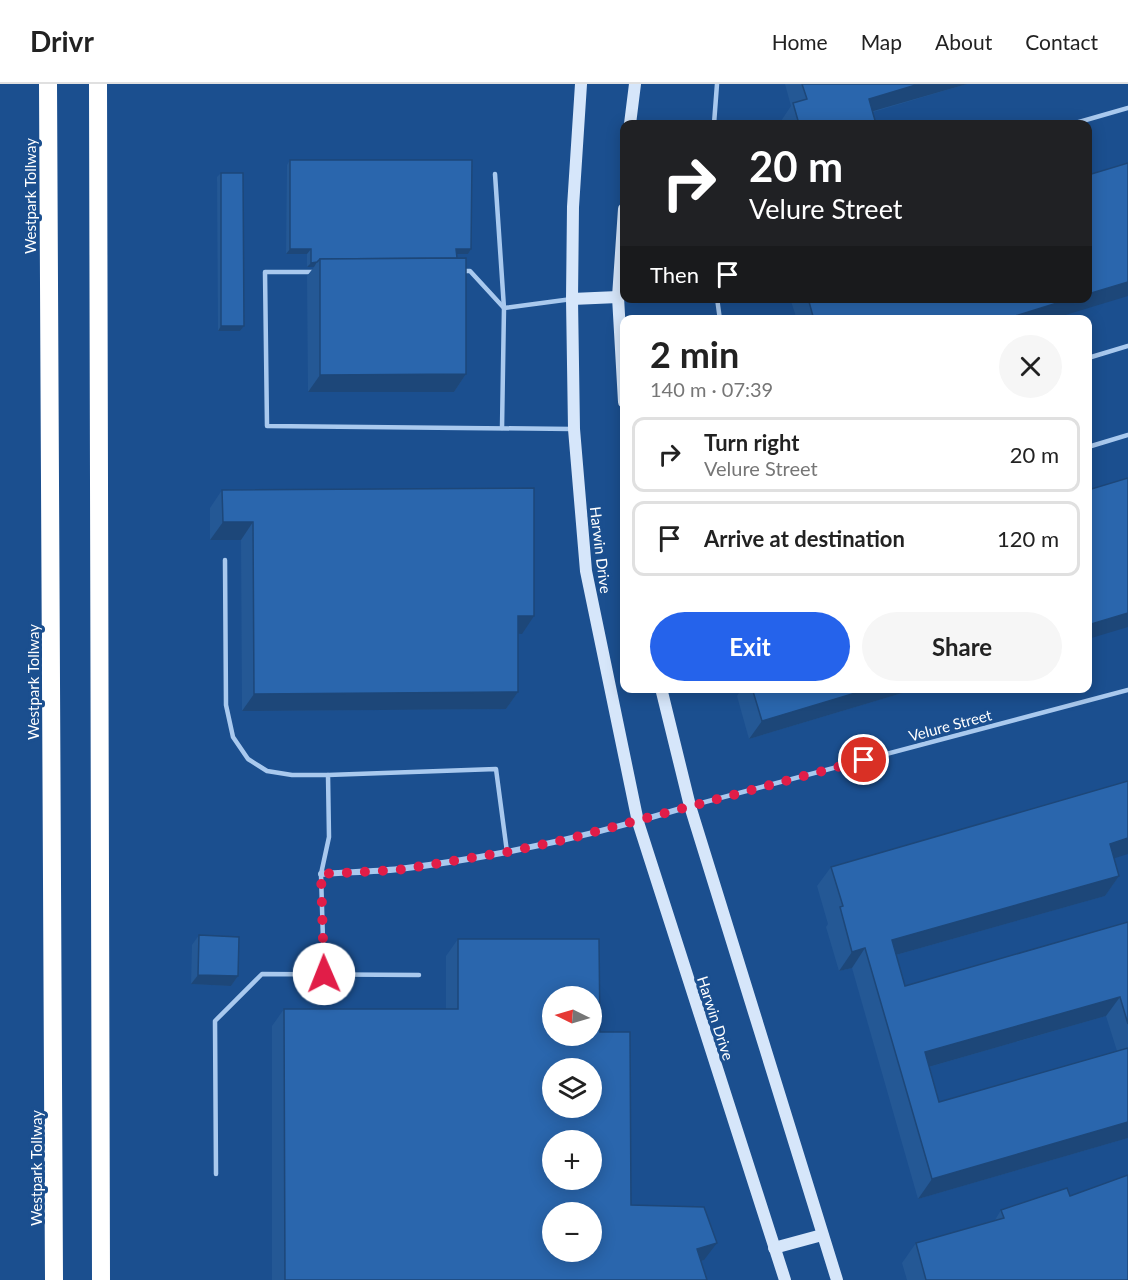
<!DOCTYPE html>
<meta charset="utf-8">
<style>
:root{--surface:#fff;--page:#f6f6f6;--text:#222;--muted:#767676;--line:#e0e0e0;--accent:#2563eb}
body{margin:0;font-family:Lato,sans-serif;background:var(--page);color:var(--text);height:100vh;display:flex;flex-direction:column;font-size:22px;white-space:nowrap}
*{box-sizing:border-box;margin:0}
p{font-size:20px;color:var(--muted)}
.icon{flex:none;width:33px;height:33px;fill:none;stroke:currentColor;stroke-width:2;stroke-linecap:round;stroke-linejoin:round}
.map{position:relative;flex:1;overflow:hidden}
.details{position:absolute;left:620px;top:231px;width:472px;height:378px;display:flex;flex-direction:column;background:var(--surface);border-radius:12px;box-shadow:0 3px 15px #0003}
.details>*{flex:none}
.guide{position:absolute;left:620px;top:36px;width:472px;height:183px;border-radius:12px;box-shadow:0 3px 15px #0003;background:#202124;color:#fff;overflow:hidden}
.needle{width:39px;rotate:275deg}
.tools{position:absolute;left:542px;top:902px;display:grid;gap:12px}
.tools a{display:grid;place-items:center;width:60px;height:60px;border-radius:50%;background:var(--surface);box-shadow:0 3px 15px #0003;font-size:30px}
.pin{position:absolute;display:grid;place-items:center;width:51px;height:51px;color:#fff;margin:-26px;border:3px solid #fff;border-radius:50%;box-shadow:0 2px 6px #0007}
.me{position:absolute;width:66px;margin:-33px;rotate:359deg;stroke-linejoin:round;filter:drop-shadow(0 0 4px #0008)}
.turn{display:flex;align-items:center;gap:21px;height:126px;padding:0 30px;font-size:27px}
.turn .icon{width:78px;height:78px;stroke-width:2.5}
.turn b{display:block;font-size:42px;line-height:51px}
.then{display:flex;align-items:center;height:57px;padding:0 30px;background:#0003;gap:12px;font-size:22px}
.round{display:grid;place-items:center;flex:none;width:63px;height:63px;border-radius:32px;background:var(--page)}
.head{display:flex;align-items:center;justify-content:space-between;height:102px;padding:0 30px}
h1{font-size:36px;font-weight:700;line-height:45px}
.primary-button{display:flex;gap:12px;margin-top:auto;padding:12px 30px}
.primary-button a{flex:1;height:69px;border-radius:36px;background:var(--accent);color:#fff;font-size:24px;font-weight:700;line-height:69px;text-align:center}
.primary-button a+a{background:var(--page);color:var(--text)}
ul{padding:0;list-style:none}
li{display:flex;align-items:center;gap:18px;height:75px;margin:0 12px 9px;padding:0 18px;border:3px solid var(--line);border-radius:12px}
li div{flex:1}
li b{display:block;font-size:22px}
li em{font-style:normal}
header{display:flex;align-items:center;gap:36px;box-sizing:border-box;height:84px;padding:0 30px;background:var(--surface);border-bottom:2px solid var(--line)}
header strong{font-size:28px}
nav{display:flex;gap:33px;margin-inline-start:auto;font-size:21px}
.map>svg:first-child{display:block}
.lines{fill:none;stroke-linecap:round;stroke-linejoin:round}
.lane{stroke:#a9c9ee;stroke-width:4.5}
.street{stroke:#a9c9ee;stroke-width:6}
.secondary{stroke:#d6e6fa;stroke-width:12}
.highway{stroke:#fff;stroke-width:18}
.wall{fill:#245895;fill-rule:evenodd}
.shaded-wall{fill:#1d4779}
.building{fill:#2a66ad;stroke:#1d4779;stroke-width:1.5;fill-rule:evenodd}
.route{stroke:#e11d48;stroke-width:10;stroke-dasharray:0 18}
.labels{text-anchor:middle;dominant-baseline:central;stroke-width:6;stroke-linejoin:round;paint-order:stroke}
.street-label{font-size:15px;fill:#fff;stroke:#1b4f8f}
</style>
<header>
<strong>Drivr</strong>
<nav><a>Home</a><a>Map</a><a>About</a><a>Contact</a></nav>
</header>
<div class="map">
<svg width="1128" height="1196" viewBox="0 0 1128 1196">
<rect width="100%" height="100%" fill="#1b4f8f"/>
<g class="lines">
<g class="lane">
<path d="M714 40 717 0"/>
<path d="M1072 40 1128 24"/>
<path d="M495 90 504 224 502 344"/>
<path d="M460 187H470L504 224 572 215"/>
<path d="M316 188H265L267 342 572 345"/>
<path d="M717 214 720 236"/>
<path d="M1088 274 1128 262"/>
<path d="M1088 363 1128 351"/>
<path d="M225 476 226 621 233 653 248 675 267 687 292 691H328"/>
<path d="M690 722 1128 606"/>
<path d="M324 890 321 790 329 753 328 691 496 685 507 768"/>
<path d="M216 1090 215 937 262 890 419 891"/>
</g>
<path class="street" d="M321 790C347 788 373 788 399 785 498 773 595 751 690 722"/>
<g class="secondary">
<path d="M581 0 573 123 572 215 574 345 586 487 638 738 785 1196"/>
<path d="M630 40 635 0"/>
<path d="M624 125 618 213 624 318"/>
<path d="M572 215 618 213"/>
<path d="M661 604 690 722 837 1196"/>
<path d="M774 1164 822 1151"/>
</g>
<g class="highway">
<path d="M48 0 54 1196"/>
<path d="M98 0 101 1196"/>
</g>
</g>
<g class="wall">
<path d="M785 0H967L873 28 876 40H782L781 37 791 22Z"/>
<path d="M290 76 471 165 468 170H456L466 290 454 308H308L307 192 314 183H307V170H286L287 81Z"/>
<path d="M221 89 244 242 240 247H218L217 93Z"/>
<path d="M793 214H1088L1049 236H797L791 217Z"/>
<path d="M222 406 522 550H518V608L506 625 242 627 241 456H210V424Z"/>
<path d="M742 604H919L749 655 737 612Z"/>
<path d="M1114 774 1119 792 1105 812 896 871 905 902 1128 838V1054L918 1115 852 884 839 887 826 843 828 840 817 802 831 783ZM1106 932 1117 967 939 1018 929 983Z"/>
<path d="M199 851 238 892 231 902 191 900 192 861Z"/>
<path d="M458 855 600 948 631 1121 704 1176 701 1177 707 1196H272V942L284 925H446V872Z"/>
<path d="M1070 1112 1128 1196H907L902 1179 916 1159 995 1136 1001 1126Z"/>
</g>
<g class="shaded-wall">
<path d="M919 0H967L856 32 869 15Z"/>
<path d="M290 165H311L307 170H286Z"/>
<path d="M456 165H471L468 170H453Z"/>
<path d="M317 178 314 183H307L311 179Z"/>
<path d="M1128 198V212L1049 236H1002L1073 214H1088V210Z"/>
<path d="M221 242H244L240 247H218Z"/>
<path d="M466 290 454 308H308L320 291Z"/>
<path d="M223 438H253L241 456H210Z"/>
<path d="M1128 529V543L1088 555V541Z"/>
<path d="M518 532H534L522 550 506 549Z"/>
<path d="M872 604H919L749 655 762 637Z"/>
<path d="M518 608 506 625 242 627 254 610Z"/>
<path d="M1128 754V770L1096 780 1110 760Z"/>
<path d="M1119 792 1105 812 878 876 892 856Z"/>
<path d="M865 864 852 884 839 887 852 868Z"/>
<path d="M198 891 238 892 231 902 191 900Z"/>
<path d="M1120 913 1106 932 911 988 925 968Z"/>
<path d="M1128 1038V1054L918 1115 932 1095Z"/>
<path d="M717 1159 704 1176 684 1183 697 1165Z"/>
</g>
<g class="building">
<path d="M802 0H919L869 15 876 40H799L793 19 807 15Z"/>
<path d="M290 76H472L471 165H456L457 174 320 175 317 178 311 179V165H290Z"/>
<path d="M1128 79V198L1088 210V91Z"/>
<path d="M221 89H243L244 242H221Z"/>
<path d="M466 174V290L320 291V175Z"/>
<path d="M808 214H1073L1002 236H814Z"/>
<path d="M1128 394V529L1088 541V406Z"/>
<path d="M534 404V532H518V608L254 610 253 438H223L222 406Z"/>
<path d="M752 604H872L762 637Z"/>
<path d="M1128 697V754L1110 760 1119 792 892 856 905 902 1128 838V940L1120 913 925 968 939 1018 1128 964V1038L932 1095 865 864 852 868 840 823 843 822 831 783Z"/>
<path d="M199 851 239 853 238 892 198 891Z"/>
<path d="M458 855H599L600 948H630L631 1121 704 1123 717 1159 697 1165 707 1196H285L284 925H458ZM552 912H591V951H552ZM552 984H591V1023H552ZM552 1056H591V1095H552ZM552 1128H591V1167H552Z"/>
<path d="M1128 1091V1196H926L916 1159 1004 1134 1001 1126 1067 1104 1070 1112Z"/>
</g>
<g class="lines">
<path class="route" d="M324 890 321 790 398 786 507 768 568 755 864 676"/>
</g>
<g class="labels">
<g class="street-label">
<text transform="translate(30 112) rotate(-90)">Westpark Tollway</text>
<text transform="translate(601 466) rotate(83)">Harwin Drive</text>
<text transform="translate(33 598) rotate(-90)">Westpark Tollway</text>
<text transform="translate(950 641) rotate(-15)">Velure Street</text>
<text transform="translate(716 934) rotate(72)">Harwin Drive</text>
<text transform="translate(36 1084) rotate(-90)">Westpark Tollway</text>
</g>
</g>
</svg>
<div class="tools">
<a><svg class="needle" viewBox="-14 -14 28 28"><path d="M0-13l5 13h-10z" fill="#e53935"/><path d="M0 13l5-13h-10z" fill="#767676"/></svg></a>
<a><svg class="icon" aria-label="layers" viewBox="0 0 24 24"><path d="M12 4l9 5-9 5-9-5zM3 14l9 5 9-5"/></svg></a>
<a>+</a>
<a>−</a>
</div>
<div class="pin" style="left:864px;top:676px;background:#d93025"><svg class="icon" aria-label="arrive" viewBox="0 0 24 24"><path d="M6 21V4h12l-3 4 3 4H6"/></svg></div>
<svg class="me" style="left:324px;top:890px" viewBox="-20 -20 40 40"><circle r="19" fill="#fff"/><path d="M0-13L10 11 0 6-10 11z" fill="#e11d48"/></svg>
<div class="guide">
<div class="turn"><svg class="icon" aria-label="right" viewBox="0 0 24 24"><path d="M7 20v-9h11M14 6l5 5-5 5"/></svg><div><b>20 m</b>Velure Street</div></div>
<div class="then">Then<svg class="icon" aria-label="arrive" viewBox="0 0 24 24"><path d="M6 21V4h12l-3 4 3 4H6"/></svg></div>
</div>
<section class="details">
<div class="head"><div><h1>2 min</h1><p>140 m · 07:39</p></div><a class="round"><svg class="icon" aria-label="close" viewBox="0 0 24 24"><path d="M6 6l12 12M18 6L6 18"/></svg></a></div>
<ul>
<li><svg class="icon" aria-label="right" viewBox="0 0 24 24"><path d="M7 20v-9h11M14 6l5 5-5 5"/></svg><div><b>Turn right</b><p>Velure Street</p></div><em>20 m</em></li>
<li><svg class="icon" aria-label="arrive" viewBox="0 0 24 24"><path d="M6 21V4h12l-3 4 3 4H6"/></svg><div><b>Arrive at destination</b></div><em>120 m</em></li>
</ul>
<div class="primary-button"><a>Exit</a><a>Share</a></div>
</section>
</div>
